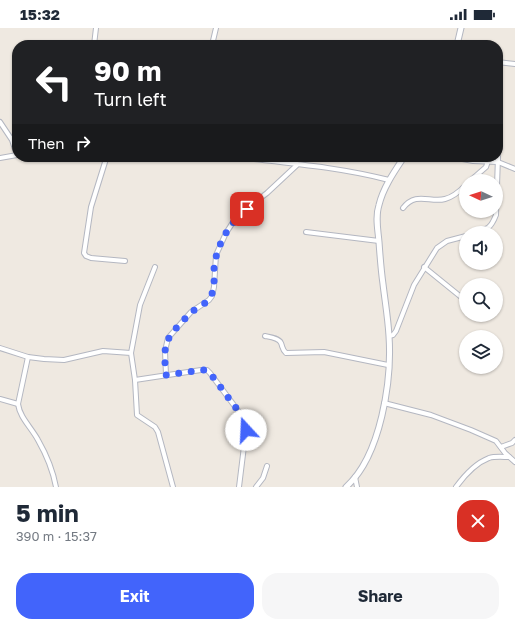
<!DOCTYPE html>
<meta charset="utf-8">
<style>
:root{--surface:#fff;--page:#f6f6f7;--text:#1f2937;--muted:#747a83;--accent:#4264fb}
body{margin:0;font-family:"Golos Text",sans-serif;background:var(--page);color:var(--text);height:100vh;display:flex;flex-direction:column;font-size:15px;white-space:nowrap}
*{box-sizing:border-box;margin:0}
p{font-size:13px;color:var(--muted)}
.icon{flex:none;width:22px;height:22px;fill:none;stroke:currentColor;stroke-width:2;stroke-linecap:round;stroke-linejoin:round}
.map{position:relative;height:459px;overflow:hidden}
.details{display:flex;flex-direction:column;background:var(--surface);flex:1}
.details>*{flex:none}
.top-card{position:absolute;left:12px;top:12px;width:491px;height:122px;border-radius:16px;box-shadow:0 1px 3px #0004;background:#202124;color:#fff;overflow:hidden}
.needle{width:26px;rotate:274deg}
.tools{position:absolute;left:459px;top:146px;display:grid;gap:8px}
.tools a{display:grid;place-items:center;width:44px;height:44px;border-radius:50%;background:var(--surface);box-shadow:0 1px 3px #0004;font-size:20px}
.pin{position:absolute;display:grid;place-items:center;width:34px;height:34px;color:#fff;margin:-17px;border-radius:8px;box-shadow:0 2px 6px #0006}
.me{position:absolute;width:44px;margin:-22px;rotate:340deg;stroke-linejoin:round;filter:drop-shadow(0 0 3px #0008)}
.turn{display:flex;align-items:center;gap:14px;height:84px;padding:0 16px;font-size:18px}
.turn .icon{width:52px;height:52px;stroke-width:2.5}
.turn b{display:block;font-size:28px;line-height:34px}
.then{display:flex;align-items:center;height:38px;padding:0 16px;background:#0003;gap:8px;font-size:15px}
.round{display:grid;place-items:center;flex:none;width:42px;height:42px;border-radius:16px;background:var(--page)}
.overview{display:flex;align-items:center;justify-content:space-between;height:68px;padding:0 16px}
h1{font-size:24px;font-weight:700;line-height:30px}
.button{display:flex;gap:8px;margin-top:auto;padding:8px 16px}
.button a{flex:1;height:46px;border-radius:16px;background:var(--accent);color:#fff;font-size:16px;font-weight:700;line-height:46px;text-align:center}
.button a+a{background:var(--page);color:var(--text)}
.status{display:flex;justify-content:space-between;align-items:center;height:28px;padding:0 20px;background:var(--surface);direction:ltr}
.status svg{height:11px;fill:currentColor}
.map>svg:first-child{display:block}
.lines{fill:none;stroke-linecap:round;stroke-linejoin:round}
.minor-casing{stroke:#b4b7c1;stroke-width:6}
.tertiary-casing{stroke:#b4b7c1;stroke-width:7}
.minor{stroke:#fff;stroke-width:4}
.tertiary{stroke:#fff;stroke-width:5}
.route{stroke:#4264fb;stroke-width:7;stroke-dasharray:0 12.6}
</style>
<div class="status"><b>15:32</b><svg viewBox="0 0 49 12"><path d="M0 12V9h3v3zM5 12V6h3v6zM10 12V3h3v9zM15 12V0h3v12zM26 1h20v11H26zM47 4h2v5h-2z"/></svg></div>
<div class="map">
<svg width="515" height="459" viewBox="0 0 515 459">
<rect width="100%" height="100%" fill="#efe9e1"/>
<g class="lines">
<defs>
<g id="minor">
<path d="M94 17 96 0"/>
<path d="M212 17 216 0"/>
<path d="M498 34 515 36"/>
<path d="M0 94 12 112 17 127"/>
<path d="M94 129 106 131 131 129"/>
<path d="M236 129C287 135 339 139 389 152"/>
<path d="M452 129 473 133 498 134 515 141"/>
<path d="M0 130 17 127"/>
<path d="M106 131 91 179 84 225 86 228 91 230 125 233"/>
<path d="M470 153 486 139 488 133"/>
<path d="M403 180C416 163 430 175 445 171 453 169 460 163 466 157"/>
<path d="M306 204 379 213"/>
<path d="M475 205C488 201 491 200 496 187L498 129"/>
<path d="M424 239 466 273"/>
<path d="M265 308C270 309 279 310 281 315 283 320 282 321 286 325L324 324 388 337"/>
<path d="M389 308 393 307 396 303 414 257 437 220 447 213 466 208"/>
<path d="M0 320 28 329 44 331 64 332 103 323 131 325 135 352 137 387 155 399 158 404 173 459"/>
<path d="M131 325 140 277 155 239"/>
<path d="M28 329 18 376C20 390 31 399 38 412 46 426 53 443 56 459"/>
<path d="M166 347 165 323 168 310 191 284 209 272 212 268 214 259 216 227 226 205 237 188 267 165 297 137"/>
<path d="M135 352 201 342H207L210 345 242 388 245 395 246 402 239 459"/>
<path d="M0 371 18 376"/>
<path d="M384 375 431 387 471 402 496 413 505 425 515 434"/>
<path d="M501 419 512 415 515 412"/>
<path d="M355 449 357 459"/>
<path d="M256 459 263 450 267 438"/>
<path d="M456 459C464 448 476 435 489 430 495 428 503 429 509 429"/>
</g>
<g id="tertiary">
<path d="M457 17 461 0"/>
<path d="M346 459C381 428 392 352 389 308 388 290 385 273 383 256 381 242 380 228 379 214 378 202 375 189 379 177 383 160 394 144 404 129"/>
</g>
</defs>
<use href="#minor" class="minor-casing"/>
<use href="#tertiary" class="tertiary-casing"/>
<use href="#minor" class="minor"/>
<use href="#tertiary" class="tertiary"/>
</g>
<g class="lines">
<path class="route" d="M246 402 245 395 242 388 210 345 206 342H201L166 347C165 337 164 326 166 317 168 307 185 290 193 283 198 279 208 275 211 268 215 260 214 250 214 241 216 218 229 195 247 181"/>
</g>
</svg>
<div class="tools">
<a><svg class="needle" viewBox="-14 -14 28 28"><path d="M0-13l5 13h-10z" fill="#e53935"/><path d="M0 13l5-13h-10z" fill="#747a83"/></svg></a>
<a><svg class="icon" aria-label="sound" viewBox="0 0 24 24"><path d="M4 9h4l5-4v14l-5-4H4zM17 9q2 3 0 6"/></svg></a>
<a><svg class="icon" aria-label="search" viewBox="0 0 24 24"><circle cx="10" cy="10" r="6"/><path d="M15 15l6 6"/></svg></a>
<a><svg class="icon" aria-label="layers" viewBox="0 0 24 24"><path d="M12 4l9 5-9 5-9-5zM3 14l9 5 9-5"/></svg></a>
</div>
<div class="pin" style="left:247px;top:181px;background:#d93025"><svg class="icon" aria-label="arrive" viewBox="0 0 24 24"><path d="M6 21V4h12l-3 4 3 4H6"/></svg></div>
<svg class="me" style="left:246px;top:402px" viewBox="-20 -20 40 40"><circle r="19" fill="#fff"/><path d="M0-13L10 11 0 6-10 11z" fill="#4264fb"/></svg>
<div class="top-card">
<div class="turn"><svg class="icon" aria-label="left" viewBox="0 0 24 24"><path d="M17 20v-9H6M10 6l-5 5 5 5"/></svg><div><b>90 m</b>Turn left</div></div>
<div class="then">Then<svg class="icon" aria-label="right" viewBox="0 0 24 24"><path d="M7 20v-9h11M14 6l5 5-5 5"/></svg></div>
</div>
</div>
<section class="details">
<div class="overview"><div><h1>5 min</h1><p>390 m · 15:37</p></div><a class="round" style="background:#d93025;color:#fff"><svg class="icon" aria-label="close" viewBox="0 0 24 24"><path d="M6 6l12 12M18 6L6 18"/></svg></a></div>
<div class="button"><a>Exit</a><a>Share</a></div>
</section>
